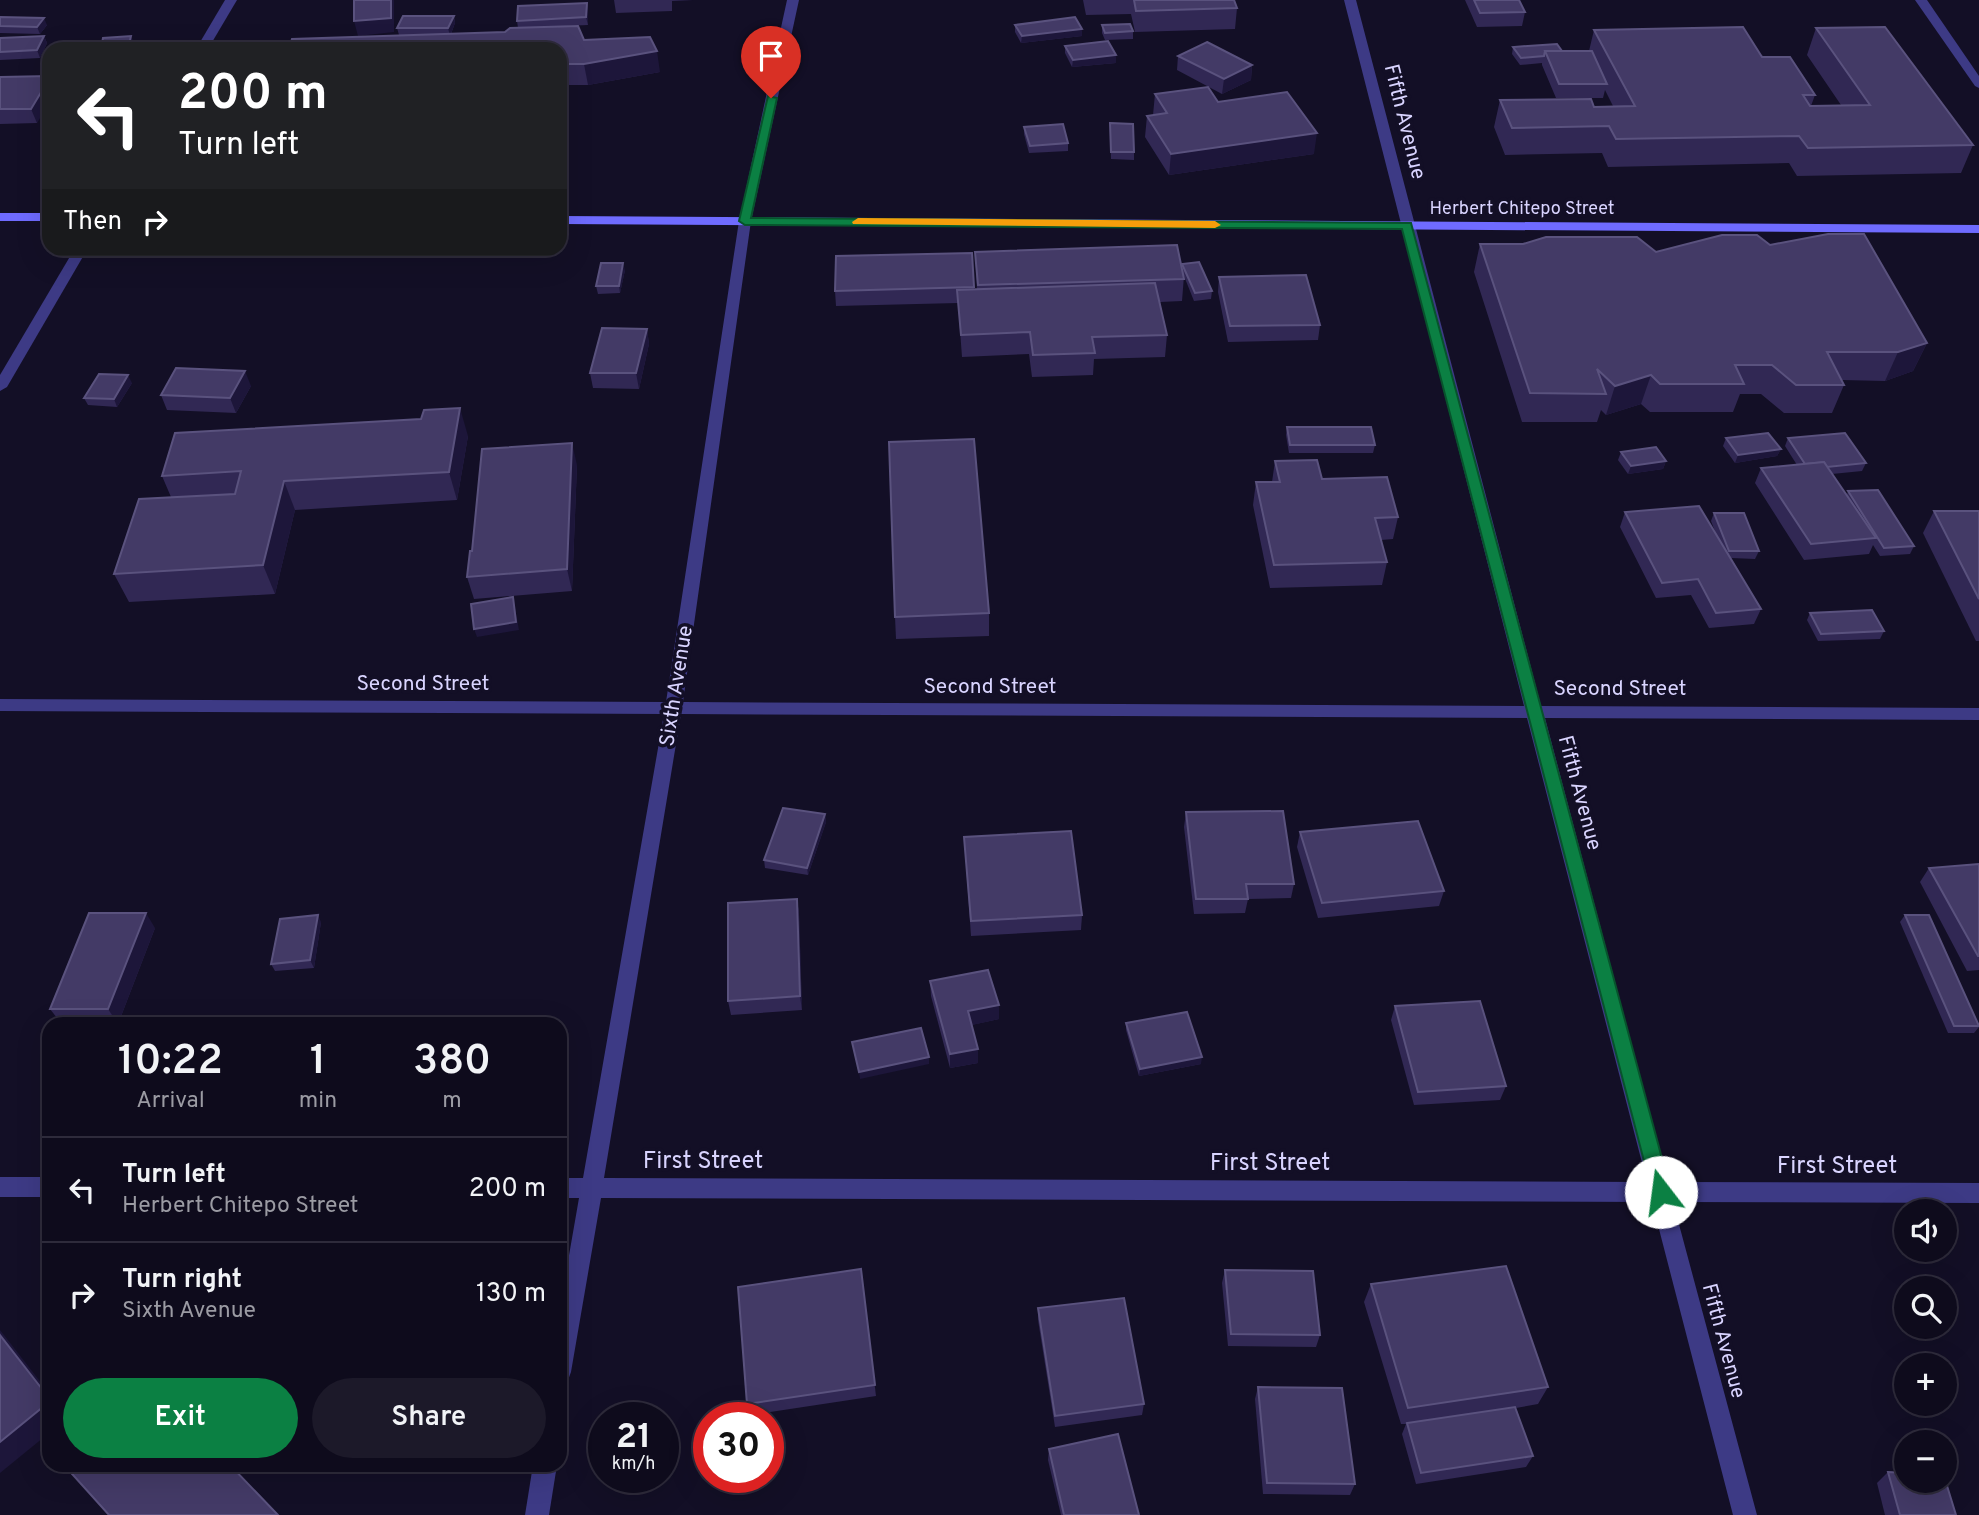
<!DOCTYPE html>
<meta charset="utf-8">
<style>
:root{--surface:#0e0b1c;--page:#1c1929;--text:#f1f3f6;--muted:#9b9ba3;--line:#2e2b3b;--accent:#0b8043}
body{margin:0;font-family:Overpass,sans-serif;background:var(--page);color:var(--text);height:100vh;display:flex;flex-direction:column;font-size:26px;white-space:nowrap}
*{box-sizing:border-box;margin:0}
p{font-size:23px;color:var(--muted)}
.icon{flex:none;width:38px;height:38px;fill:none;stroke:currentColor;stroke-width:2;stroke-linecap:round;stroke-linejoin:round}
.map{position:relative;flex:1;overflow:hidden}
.details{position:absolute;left:42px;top:1017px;width:525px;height:455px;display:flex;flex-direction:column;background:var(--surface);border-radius:21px;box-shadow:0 7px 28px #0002,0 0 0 2px var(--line)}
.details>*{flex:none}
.top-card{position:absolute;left:42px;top:42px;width:525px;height:214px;border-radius:21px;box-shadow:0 7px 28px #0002,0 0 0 2px var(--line);background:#202124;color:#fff;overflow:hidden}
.buttons{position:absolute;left:1894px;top:1199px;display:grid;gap:14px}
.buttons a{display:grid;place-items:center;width:63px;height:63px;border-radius:50%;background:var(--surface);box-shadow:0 7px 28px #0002,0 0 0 2px var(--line);font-size:35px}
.speed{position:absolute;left:588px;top:1402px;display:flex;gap:14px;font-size:35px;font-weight:700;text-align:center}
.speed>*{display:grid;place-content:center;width:91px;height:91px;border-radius:50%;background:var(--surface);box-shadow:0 7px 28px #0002,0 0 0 2px var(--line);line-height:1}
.speed small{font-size:18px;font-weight:400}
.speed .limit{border:10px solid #d22;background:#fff;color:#111}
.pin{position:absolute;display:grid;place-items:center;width:60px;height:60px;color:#fff;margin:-72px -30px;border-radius:50% 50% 50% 0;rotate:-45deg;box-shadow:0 0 7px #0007}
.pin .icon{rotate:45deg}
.me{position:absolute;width:77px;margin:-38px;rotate:345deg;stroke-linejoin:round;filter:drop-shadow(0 0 5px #0008)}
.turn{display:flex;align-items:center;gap:24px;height:147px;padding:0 21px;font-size:32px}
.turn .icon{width:91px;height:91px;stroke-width:2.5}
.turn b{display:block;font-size:49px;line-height:60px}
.then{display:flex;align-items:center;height:66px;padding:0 21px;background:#0003;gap:14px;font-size:26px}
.eta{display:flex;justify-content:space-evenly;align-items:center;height:119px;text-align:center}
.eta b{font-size:42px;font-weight:600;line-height:49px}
.cta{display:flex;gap:14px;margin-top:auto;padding:14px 21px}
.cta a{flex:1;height:80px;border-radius:42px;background:var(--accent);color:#fff;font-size:28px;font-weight:600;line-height:80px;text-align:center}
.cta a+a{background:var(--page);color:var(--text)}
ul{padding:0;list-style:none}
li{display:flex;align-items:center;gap:21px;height:105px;padding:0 21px;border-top:2px solid var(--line)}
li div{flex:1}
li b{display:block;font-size:26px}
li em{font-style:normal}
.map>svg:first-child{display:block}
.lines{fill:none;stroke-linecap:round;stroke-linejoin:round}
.street{fill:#3d3a85;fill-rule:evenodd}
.secondary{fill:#6f6bff;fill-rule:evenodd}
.wall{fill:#312854}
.shaded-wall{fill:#1d163a}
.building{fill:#433a66;stroke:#5a527e;stroke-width:2}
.route{fill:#0b8043;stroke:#07532c;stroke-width:2}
.slow{fill:#f59e0b}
.labels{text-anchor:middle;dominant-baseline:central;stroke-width:7;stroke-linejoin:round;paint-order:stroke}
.far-street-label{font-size:18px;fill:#d9d4ff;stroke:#130f26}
.street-label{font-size:21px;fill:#d9d4ff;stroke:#130f26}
.near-street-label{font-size:24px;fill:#d9d4ff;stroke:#130f26}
</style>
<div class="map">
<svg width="1979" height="1515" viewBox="0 0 1979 1515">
<rect width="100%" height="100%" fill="#130f26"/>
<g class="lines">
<g class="street">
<path d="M225 0H237L208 49H196Z"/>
<path d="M787 0H799L751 221 683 702 1524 706 1344 0H1356L1541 706 1979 708V720L1545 718 1668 1182 1979 1183V1203L1673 1202 1757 1515H1733L1652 1202 601 1198 571 1372 568 1380 560 1383V1307L579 1198H560V1178H583L664 714 0 711V699L666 702 739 221ZM681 714 1527 718 1647 1182 604 1178Z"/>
<path d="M1915 0H1927L1979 76V88L1975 86Z"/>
<path d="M75 248H88L7 387 0 391V375Z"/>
<rect x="0" y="1177" width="49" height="20"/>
<path d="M533 1465H557L549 1515H525Z"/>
</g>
<g class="secondary">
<rect x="0" y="213" width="49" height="8"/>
<path d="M560 216 1979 225V233L560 224Z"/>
</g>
</g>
<g class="wall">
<path d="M614 0H693L672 1V11L616 13Z"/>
<path d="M1083 0H1234L1237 8 1235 29 1135 32 1131 14 1086 15Z"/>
<path d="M1465 0H1519L1525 12 1522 26 1477 27Z"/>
<path d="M587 3 588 10V25L544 27 584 40 660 72 588 85H560V49L399 35 397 28 454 16 455 23 451 34 505 32 518 28 517 21Z"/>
<path d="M0 17 47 25 40 34 0 33Z"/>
<path d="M1015 25 1082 36 1021 43 1015 32Z"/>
<path d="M1102 25 1133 31V39L1105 40 1102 33Z"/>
<path d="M1816 28 1973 145 1961 173 1797 176 1789 163 1608 167 1602 153 1505 155 1494 127 1500 100 1594 107 1613 106 1605 90 1603 98H1556L1542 65V63L1520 65 1512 54 1513 47 1562 51H1589L1594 30 1759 53 1815 95 1811 106 1841 105 1807 55Z"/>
<path d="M44 36 47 43 40 58 0 60V38Z"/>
<path d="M1065 46 1116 63 1072 67 1065 53Z"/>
<path d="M1178 56 1252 65 1251 80 1222 94 1177 70Z"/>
<path d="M49 76 37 123 0 124V77Z"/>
<path d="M1155 94 1218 102 1314 154 1169 175 1145 137 1147 116 1153 115Z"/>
<path d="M1110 123 1134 152V160L1111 159Z"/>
<path d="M1024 127 1068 143V151L1029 153 1024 134Z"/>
<path d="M1480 244 1656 252 1770 245 1927 343 1913 371 1885 381 1842 380 1844 385 1832 413H1784L1761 394H1740L1733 412H1650L1641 404 1606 415 1601 410 1597 422H1522L1474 272Z"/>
<path d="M975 252 1182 269V264L1212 291 1211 299 1194 301 1184 276 1182 301 1160 302 1167 335 1165 357 1094 359 1093 375 1032 377 1029 354 962 357 958 303 836 306 835 291 972 253 974 290H977Z"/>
<path d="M625 270 620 293 598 294 596 286Z"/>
<path d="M1219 277 1320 325 1318 340 1228 342 1218 292Z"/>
<path d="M647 329 649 344 639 389 593 388 590 373Z"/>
<path d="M132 383 117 407 88 405 84 398Z"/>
<path d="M251 386 236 413 167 410 161 395Z"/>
<path d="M1287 427 1375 445 1373 453H1289L1286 435Z"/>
<path d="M468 436 457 500 295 510 275 594 129 602 114 574 171 497 162 476Z"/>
<path d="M1726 438 1781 449 1777 456 1735 463 1723 446Z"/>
<path d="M1788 438 1866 463 1862 471 1832 474 1847 495 1848 491 1914 546 1910 554 1880 556 1873 545 1869 554 1804 560 1755 483 1761 468 1797 465 1785 446Z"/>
<path d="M1621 452 1666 461 1663 469 1628 474 1618 460Z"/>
<path d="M1275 461 1322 479 1398 517 1393 539 1381 540 1387 562 1382 585 1270 588 1253 505 1256 482H1272Z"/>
<path d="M577 465 572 591 474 599 467 577Z"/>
<path d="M1934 511H1979V641H1976L1923 533Z"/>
<path d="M1625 512 1716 534 1711 521 1714 513 1759 551 1755 559 1731 558 1761 609 1754 624 1709 628 1691 595 1656 598 1620 527Z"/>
<path d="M989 613V636L896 639 895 617Z"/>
<path d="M1810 613 1884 631 1880 639 1818 641 1807 620Z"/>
<path d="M1186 812 1294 884 1291 898 1248 899 1245 913 1194 914 1184 827Z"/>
<path d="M825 814 826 822 808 875 765 868 764 860Z"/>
<path d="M1300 832 1444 891 1439 906 1318 918 1297 847Z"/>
<path d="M964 837 1082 915 1081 930 971 936Z"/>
<path d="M1979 864V970L1967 971 1920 882 1929 868Z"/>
<path d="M797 899 799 913 802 1010 731 1015 728 1001Z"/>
<path d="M1905 915 1979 1027 1974 1033H1948L1900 922Z"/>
<path d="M321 922 314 968 275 971 271 964Z"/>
<path d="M155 928 118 1024 61 1023 50 1009Z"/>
<path d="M930 981 999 1005V1019L971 1025 978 1049V1063L950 1068 931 996Z"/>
<path d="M1395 1006 1506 1086 1500 1100 1414 1105 1391 1020Z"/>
<path d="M1126 1023 1201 1064 1139 1076 1126 1030Z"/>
<path d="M861 1269 876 1396 750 1415 747 1404Z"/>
<path d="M1225 1270 1320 1335 1316 1347 1228 1346 1222 1283Z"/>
<path d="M1371 1284 1548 1387 1538 1404 1516 1408 1533 1456 1526 1467 1416 1484 1402 1434 1406 1424H1401L1364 1302Z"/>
<path d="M1038 1308 1144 1404 1142 1415 1055 1427 1038 1320Z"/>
<path d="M1258 1387 1355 1484 1350 1495 1263 1494 1255 1399Z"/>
<path d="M1049 1449 1139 1515H1061L1048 1460Z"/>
<path d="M1888 1472 1956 1515H1885L1877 1483Z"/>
</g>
<g class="shaded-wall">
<path d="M391 0H394V32L358 36 354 21Z"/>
<path d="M587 3 588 10V25L586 17Z"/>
<path d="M454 16 455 23 450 36 448 28Z"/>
<path d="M44 18 47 25 40 34 37 27Z"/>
<path d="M1082 29V36L1021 43 1022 36Z"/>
<path d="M44 36 47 43 40 58 37 50Z"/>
<path d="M131 36 134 43 132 49H128Z"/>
<path d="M657 51 660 72 588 85 584 64Z"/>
<path d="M1116 55V63L1072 67 1073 60Z"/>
<path d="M1252 65 1251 80 1222 94 1224 79Z"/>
<path d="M49 79V104L37 123 31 109Z"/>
<path d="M1317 133 1314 154 1169 175 1171 154Z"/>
<path d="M623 263 625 270 620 293 619 286Z"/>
<path d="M647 329 649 344 639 389 636 373Z"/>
<path d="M1927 343 1913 371 1885 381 1898 352Z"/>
<path d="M245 371 251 386 236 413 230 398Z"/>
<path d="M128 375 132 383 117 407 114 399Z"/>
<path d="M1651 375 1641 404 1606 415 1615 386Z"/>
<path d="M460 408 468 436 457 500 449 472Z"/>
<path d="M572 443 577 465 572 591 567 569Z"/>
<path d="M1781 449 1777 456 1735 463 1738 455Z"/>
<path d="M1666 461 1663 469 1628 474 1631 466Z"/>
<path d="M284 481 295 510 275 594 263 565Z"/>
<path d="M513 597 519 630 477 637 474 629Z"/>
<path d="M825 814 826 822 808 875 807 868Z"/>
<path d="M797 899 799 913 802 1010 800 996Z"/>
<path d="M146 913 155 928 118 1024 108 1009Z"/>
<path d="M318 915 321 922 314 968 310 960Z"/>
<path d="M999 1005V1019L968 1026V1011Z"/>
<path d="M978 1049V1063L950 1068V1054Z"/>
<path d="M929 1057V1064L860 1079 859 1072Z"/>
<path d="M1202 1057 1201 1064 1139 1076 1140 1069Z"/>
<path d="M0 1330 49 1393V1398L0 1335Z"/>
<path d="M49 1402V1433L0 1473V1442Z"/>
</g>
<g class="building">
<path d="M354 0H391V18L354 21Z"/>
<path d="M1134 0H1234L1237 8 1136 11Z"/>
<path d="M1474 0H1519L1525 12 1480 13Z"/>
<path d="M587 3 586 17 517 21 518 6Z"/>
<path d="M403 16H454L448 28H397Z"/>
<path d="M0 17 44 18 37 27 0 26Z"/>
<path d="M1075 17 1082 29 1022 36 1015 25Z"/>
<path d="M1130 24 1133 31 1105 33 1102 25Z"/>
<path d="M578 26 584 40 650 37 657 51 584 64H560V49H289L292 39 505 32 510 28Z"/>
<path d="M1743 27 1762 57H1790L1815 95H1803L1810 106 1870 105 1816 28 1885 27 1973 145 1808 148 1799 136 1616 139 1609 126 1512 128 1500 100 1591 99 1594 107 1635 106 1594 30Z"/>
<path d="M44 36 37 50 0 52V38Z"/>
<path d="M131 36 128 49H101L103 38Z"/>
<path d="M1108 41 1116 55 1073 60 1065 46Z"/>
<path d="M1207 42 1252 65 1224 79 1178 56Z"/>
<path d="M1557 44 1562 51H1545L1544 56 1521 58 1513 47Z"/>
<path d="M1545 51H1592L1607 84H1559Z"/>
<path d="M49 76V79L31 109H0V77Z"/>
<path d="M1208 87 1218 102 1287 92 1317 133 1171 154 1147 116 1167 113 1155 94Z"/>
<path d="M1110 123 1133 124 1134 152H1111Z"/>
<path d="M1063 124 1068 143 1030 146 1024 127Z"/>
<path d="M1828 234H1864L1927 343 1898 352H1827L1844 385H1796L1772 365H1735L1744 384H1660L1651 375 1615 386 1597 369 1606 394 1530 393 1480 244H1523L1546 237H1637L1656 252 1722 235H1757L1770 245Z"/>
<path d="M1177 245 1184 279 978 285 975 252Z"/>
<path d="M972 253 974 287 835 291 836 256Z"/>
<path d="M1199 262 1212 291 1195 293 1182 264Z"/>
<path d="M601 263H623L619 286H596Z"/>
<path d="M1306 275 1320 325 1230 326 1219 277Z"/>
<path d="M1155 283 1167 335 1092 337 1095 353 1033 355 1030 332 961 335 957 290Z"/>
<path d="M602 328 647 329 636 373H590Z"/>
<path d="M176 368 245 371 230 398 161 395Z"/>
<path d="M99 374 128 375 114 399 84 398Z"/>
<path d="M460 408 449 472 284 481 263 565 114 574 139 499 235 494 241 471 162 476 175 433 421 419 424 410Z"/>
<path d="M1287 427H1371L1375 445H1290Z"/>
<path d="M1768 433 1781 449 1738 455 1726 438Z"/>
<path d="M1845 433 1866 463 1827 467 1824 462 1805 464 1788 438Z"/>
<path d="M974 439 989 613 895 617 889 442Z"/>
<path d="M572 443 567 569 467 577 470 551H472L482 449Z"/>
<path d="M1656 447 1666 461 1631 466 1621 452Z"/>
<path d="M1317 460 1322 479 1387 477 1398 517 1375 518 1387 562 1274 565 1256 482H1280L1275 461Z"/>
<path d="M1824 462 1876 538 1811 544 1761 468Z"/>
<path d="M1878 490 1914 546 1884 548 1848 491Z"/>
<path d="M1699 506 1761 609 1716 613 1698 579 1662 583 1625 512Z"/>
<path d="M1934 511H1979V599Z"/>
<path d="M1714 513H1744L1759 551H1729Z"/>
<path d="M513 597 516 622 474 629 471 604Z"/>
<path d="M1872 610 1884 631 1821 634 1810 613Z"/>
<path d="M783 808 825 814 807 868 764 860Z"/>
<path d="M1283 811 1294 884H1246L1248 899H1196L1186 812Z"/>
<path d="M1418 821 1444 891 1322 903 1300 832Z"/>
<path d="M1071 831 1082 915 971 921 964 837Z"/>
<path d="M1979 864V956H1978L1929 868Z"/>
<path d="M797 899 800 996 728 1001V903Z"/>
<path d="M89 913H146L108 1009H50Z"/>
<path d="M318 915 310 960 271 964 280 919Z"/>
<path d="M1905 915H1929L1979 1026H1954Z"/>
<path d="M988 970 999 1005 968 1011 978 1049 950 1054 930 981Z"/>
<path d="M1480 1001 1506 1086 1418 1092 1395 1006Z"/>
<path d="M1187 1012 1202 1057 1140 1069 1126 1023Z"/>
<path d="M921 1028 929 1057 859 1072 852 1042Z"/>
<path d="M1506 1266 1548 1387 1408 1408 1371 1284Z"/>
<path d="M861 1269 875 1385 747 1404 738 1287Z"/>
<path d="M1225 1270 1313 1271 1320 1335 1231 1334Z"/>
<path d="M1124 1298 1144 1404 1055 1416 1038 1308Z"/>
<path d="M0 1335 49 1398V1402L0 1442Z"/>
<path d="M1258 1387 1342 1388 1355 1484 1267 1483Z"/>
<path d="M1515 1407 1533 1456 1421 1473 1407 1423Z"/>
<path d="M1118 1434 1139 1515H1064L1049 1449Z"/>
<path d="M64 1465H230L278 1515H109Z"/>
<path d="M1888 1472 1906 1473V1480H1944V1476L1956 1515H1900Z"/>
</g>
<path class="route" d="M768 96 777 98 751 218 1411 223 1671 1192 1668 1199 1661 1201 1654 1199 1652 1192 1402 229 745 225 739 221Z"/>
<path class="slow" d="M858 218 1215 221 1221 225 1215 228 853 224 852 222Z"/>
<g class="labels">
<g class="far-street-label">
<text x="1522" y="209">Herbert Chitepo Street</text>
</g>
<g class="street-label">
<text transform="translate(1404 122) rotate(76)">Fifth Avenue</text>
<text x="423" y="684">Second Street</text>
<text transform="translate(677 686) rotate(-81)">Sixth Avenue</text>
<text x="990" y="687">Second Street</text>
<text x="1620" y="689">Second Street</text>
<text transform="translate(1579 793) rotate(75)">Fifth Avenue</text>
<text transform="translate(1723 1341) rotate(75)">Fifth Avenue</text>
</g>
<g class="near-street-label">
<text x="703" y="1162">First Street</text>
<text x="1270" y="1164">First Street</text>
<text x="1837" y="1167">First Street</text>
</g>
</g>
</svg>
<div class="buttons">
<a><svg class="icon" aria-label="sound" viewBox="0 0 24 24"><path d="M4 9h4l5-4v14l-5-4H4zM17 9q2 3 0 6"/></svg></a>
<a><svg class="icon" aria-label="search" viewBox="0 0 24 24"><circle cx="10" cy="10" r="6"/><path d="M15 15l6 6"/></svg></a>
<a>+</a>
<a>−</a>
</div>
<div class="speed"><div>21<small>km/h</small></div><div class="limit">30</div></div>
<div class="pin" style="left:771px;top:98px;background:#d93025"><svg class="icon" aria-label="arrive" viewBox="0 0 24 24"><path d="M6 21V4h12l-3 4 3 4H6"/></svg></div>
<svg class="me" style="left:1661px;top:1192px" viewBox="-20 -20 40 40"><circle r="19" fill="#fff"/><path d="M0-13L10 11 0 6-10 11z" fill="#0b8043"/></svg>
<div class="top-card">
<div class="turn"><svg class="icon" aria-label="left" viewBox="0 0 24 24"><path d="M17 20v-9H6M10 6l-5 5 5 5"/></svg><div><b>200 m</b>Turn left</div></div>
<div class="then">Then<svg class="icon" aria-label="right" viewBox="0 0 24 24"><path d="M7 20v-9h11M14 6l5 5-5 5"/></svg></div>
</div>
<section class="details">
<div class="eta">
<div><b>10:22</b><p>Arrival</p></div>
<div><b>1</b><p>min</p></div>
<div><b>380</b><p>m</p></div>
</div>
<ul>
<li><svg class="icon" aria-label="left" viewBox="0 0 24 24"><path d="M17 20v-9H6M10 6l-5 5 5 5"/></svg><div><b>Turn left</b><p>Herbert Chitepo Street</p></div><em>200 m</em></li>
<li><svg class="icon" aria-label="right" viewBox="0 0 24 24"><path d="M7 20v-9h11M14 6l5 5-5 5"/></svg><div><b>Turn right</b><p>Sixth Avenue</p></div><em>130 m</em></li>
</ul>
<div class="cta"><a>Exit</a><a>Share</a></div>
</section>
</div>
